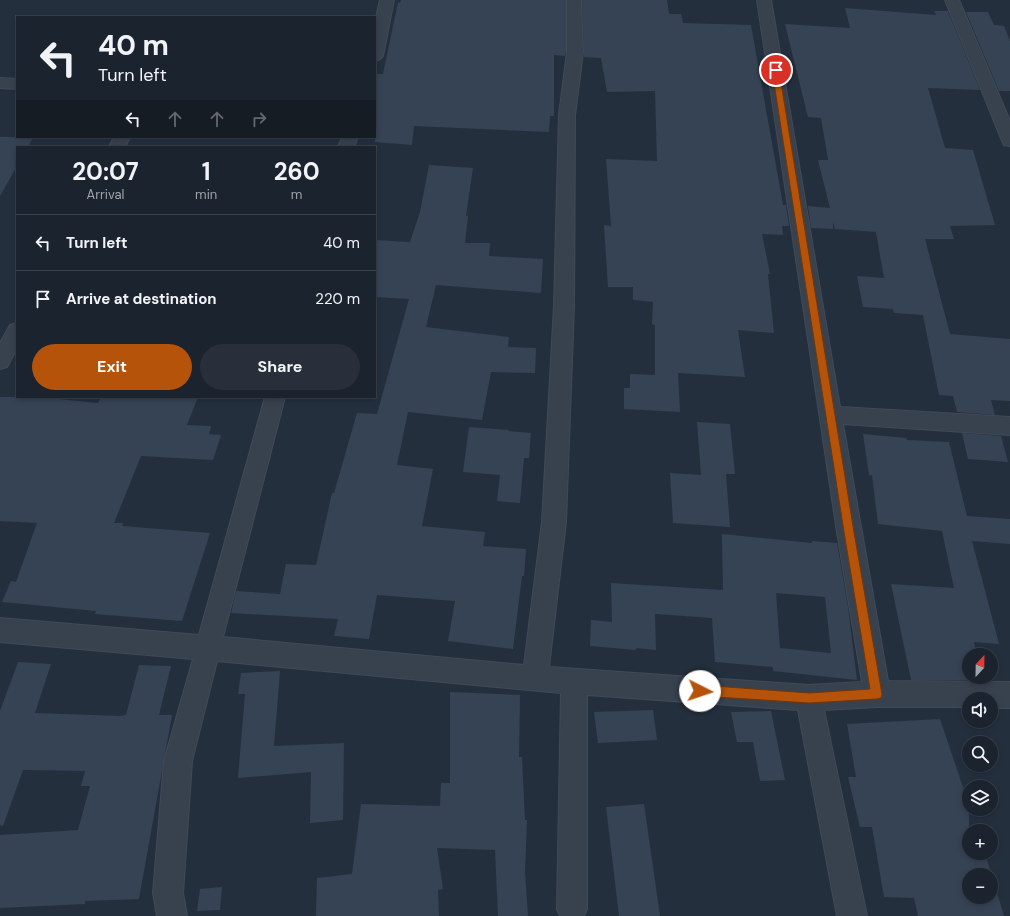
<!DOCTYPE html>
<meta charset="utf-8">
<style>
:root{--surface:#1b232e;--page:#282f3a;--text:#f1f3f6;--muted:#a0a4aa;--line:#39404a;--accent:#b45309}
body{margin:0;font-family:"DM Sans",sans-serif;background:var(--page);color:var(--text);height:100vh;display:flex;flex-direction:column;font-size:15px;white-space:nowrap}
*{box-sizing:border-box;margin:0}
p{font-size:13px;color:var(--muted)}
.icon{flex:none;width:22px;height:22px;fill:none;stroke:currentColor;stroke-width:2;stroke-linecap:round;stroke-linejoin:round}
.map{position:relative;flex:1;overflow:hidden}
.panel{position:absolute;left:16px;top:146px;width:360px;height:252px;display:flex;flex-direction:column;background:var(--surface);border-radius:0px;box-shadow:0 2px 6px #0003,0 0 0 1px var(--line)}
.panel>*{flex:none}
.top-card{position:absolute;left:16px;top:16px;width:360px;height:122px;border-radius:0px;box-shadow:0 2px 6px #0003,0 0 0 1px var(--line);background:#1b232e;color:var(--text);overflow:hidden}
.needle{width:26px;rotate:22deg}
.buttons{position:absolute;left:962px;top:648px;display:grid;gap:8px}
.buttons a{display:grid;place-items:center;width:36px;height:36px;border-radius:50%;background:var(--surface);box-shadow:0 2px 6px #0003,0 0 0 1px var(--line);font-size:20px}
.pin{position:absolute;display:grid;place-items:center;width:34px;height:34px;color:#fff;margin:-17px;border:2px solid #fff;border-radius:50%;box-shadow:0 1px 4px #0007}
.me{position:absolute;width:44px;margin:-22px;rotate:94deg;stroke-linejoin:round;filter:drop-shadow(0 0 3px #0008)}
.turn{display:flex;align-items:center;gap:14px;height:84px;padding:0 16px;font-size:18px}
.turn .icon{width:52px;height:52px;stroke-width:2.5}
.turn b{display:block;font-size:28px;line-height:34px}
.lanes{display:flex;align-items:center;height:38px;padding:0 16px;background:#0003;justify-content:center;gap:20px;direction:ltr}
.lanes .off{opacity:.35}
.eta{display:flex;justify-content:space-evenly;align-items:center;height:68px;text-align:center}
.eta b{font-size:24px;font-weight:700;line-height:28px}
.action{display:flex;gap:8px;margin-top:auto;padding:8px 16px}
.action a{flex:1;height:46px;border-radius:24px;background:var(--accent);color:#fff;font-size:16px;font-weight:700;line-height:46px;text-align:center}
.action a+a{background:var(--page);color:var(--text)}
ul{padding:0;list-style:none}
li{display:flex;align-items:center;gap:12px;height:56px;padding:0 16px;border-top:1px solid var(--line)}
li div{flex:1}
li b{display:block;font-size:15px}
li em{font-style:normal}
.map>svg:first-child{display:block}
.building{fill:#364354;fill-rule:evenodd}
.lines{fill:none;stroke-linecap:round;stroke-linejoin:round}
.minor-casing{stroke:#414a57;stroke-width:2}
.minor{fill:#38414e;fill-rule:evenodd}
.route{fill:#b45309;stroke:#753606}
</style>
<div class="map">
<svg width="1010" height="916" viewBox="0 0 1010 916">
<rect width="100%" height="100%" fill="#242f3e"/>
<g class="building">
<path d="M401 0H566V52L565 56 554 55V116H550L549 132 414 126 412 145 375 142V74H383L398 2 400 3Z"/>
<path d="M582 0H667L669 14H681L683 23 751 25 783 205H786L789 226H782L783 235 762 234 770 274H768L774 333 738 330 745 377 678 373 680 412 624 409V388H630V374L655 375V325L652 324 653 302 633 300V287H608L604 225 611 226 606 159 657 161 655 91 607 92 601 58 584 57Z"/>
<path d="M845 8 936 15 934 11H948L980 90 928 88 945 148 973 150 995 225 950 226 954 239H925L950 334 1010 339V401L991 400 995 415 957 412 953 396 939 395 923 315 894 313 893 309 863 307 857 276 884 278 876 232 835 229 833 222V229L811 228 808 206 830 208 818 160H828L821 118 808 117 785 24 850 28Z"/>
<path d="M966 12H988L994 25 1004 26 1010 41V91H999Z"/>
<path d="M0 137H33L28 147H17V166L0 196Z"/>
<path d="M429 165 473 168 466 216H468L465 243H490L489 256 543 259 541 293 436 285 426 327 509 337 508 347 536 348 535 373 491 372 482 420 408 412 397 465 433 469 422 526 485 532 483 546 526 549 524 576H522L513 649 448 641 455 601 377 595 369 639 334 636 338 619 231 613 236 591 280 594 286 564 316 565 332 493H334L357 413 377 414 409 299 375 297V240L410 242 420 212Z"/>
<path d="M0 397H38L98 403 101 397H198L187 425 211 426 209 434 221 435 213 460 141 456 114 523H123L122 526 210 533 182 621 95 614 96 611 2 602 11 581 16 582 37 523 0 521Z"/>
<path d="M697 422 730 424 735 474H726L730 527 673 523 670 473 701 475Z"/>
<path d="M469 427 509 430 508 431 531 433 529 458H524L520 503 497 501 500 475 463 472Z"/>
<path d="M962 433 1001 436 1008 462 968 459Z"/>
<path d="M863 434 906 438 907 440 949 442 967 516 1010 519V544L972 541 999 644 974 642 977 655H969V677H983L984 680H911L891 584 954 588 942 531 878 524 872 475H869Z"/>
<path d="M722 534 812 543V541L837 543 848 607 857 680 773 671V667L715 662 712 618 655 614 656 650 636 648V650L590 646 591 620 612 622 611 583 723 590ZM776 593 825 597 831 653 780 648Z"/>
<path d="M18 662 51 664 35 713 120 716 126 715 139 665 171 666 159 715H172L139 899 85 901V904L0 908V835L78 830 90 786H81L85 771 23 770 3 826 0 825V711Z"/>
<path d="M280 671 274 746 344 743 343 820 310 823 311 772 238 778 245 694H238L241 673Z"/>
<path d="M450 692 520 695 519 757H522L525 820H527L525 872 528 916H498L495 850 437 848 443 889 438 890 439 916H316L317 878 352 874 361 804 440 806 441 783H450Z"/>
<path d="M653 710 657 740 598 743 594 712Z"/>
<path d="M771 711 785 780 760 781 753 742H737L731 712Z"/>
<path d="M940 719 969 805V853H985L1004 916H918L914 898 884 897 872 827H860L848 777H856L847 724ZM969 875H991V897H969Z"/>
<path d="M644 804 660 916H619L606 807Z"/>
<path d="M222 887 220 910 197 911 200 889Z"/>
</g>
<g class="lines">
<defs>
<g id="minor">
<path d="M380 0H394L383 56 380 59 375 61V22Z"/>
<path d="M567 0H581L583 52 575 115 574 306 566 522 549 667 809 685 862 682 837 532 757 0H771L840 407 1010 417V435L843 424 888 681 1010 682V708H991V699H969V707H877L824 710 867 916H837L798 710 587 695V909L584 916H560L557 909 561 693 217 661 192 761 183 893 187 916H157L153 893 164 761 193 659 0 642V618L199 635 265 397H285L223 637 524 665 542 522 554 306 559 115 567 52Z"/>
<path d="M945 0H959L1010 121V146L1004 145 1002 141Z"/>
<path d="M0 78 17 79V89L0 88Z"/>
<path d="M114 137H130L125 147H109Z"/>
<path d="M342 137H358L354 147H338Z"/>
<path d="M17 323V348L7 367 0 369V343L10 325Z"/>
</g>
</defs>
<use href="#minor" class="minor-casing"/>
<use href="#minor" class="minor"/>
</g>
<path class="route" d="M776 68 779 70 854 532 882 694 881 698 877 699 809 703 700 696 696 694 694 691 696 687 700 685 809 693 870 689 844 532 772 70Z"/>
</svg>
<div class="buttons">
<a><svg class="needle" viewBox="-14 -14 28 28"><path d="M0-13l5 13h-10z" fill="#e53935"/><path d="M0 13l5-13h-10z" fill="#a0a4aa"/></svg></a>
<a><svg class="icon" aria-label="sound" viewBox="0 0 24 24"><path d="M4 9h4l5-4v14l-5-4H4zM17 9q2 3 0 6"/></svg></a>
<a><svg class="icon" aria-label="search" viewBox="0 0 24 24"><circle cx="10" cy="10" r="6"/><path d="M15 15l6 6"/></svg></a>
<a><svg class="icon" aria-label="layers" viewBox="0 0 24 24"><path d="M12 4l9 5-9 5-9-5zM3 14l9 5 9-5"/></svg></a>
<a>+</a>
<a>−</a>
</div>
<div class="pin" style="left:776px;top:70px;background:#d93025"><svg class="icon" aria-label="arrive" viewBox="0 0 24 24"><path d="M6 21V4h12l-3 4 3 4H6"/></svg></div>
<svg class="me" style="left:700px;top:691px" viewBox="-20 -20 40 40"><circle r="19" fill="#fff"/><path d="M0-13L10 11 0 6-10 11z" fill="#b45309"/></svg>
<div class="top-card">
<div class="turn"><svg class="icon" aria-label="left" viewBox="0 0 24 24"><path d="M17 20v-9H6M10 6l-5 5 5 5"/></svg><div><b>40 m</b>Turn left</div></div>
<div class="lanes"><svg class="icon" aria-label="left" viewBox="0 0 24 24"><path d="M17 20v-9H6M10 6l-5 5 5 5"/></svg><svg class="icon off" aria-label="ahead" viewBox="0 0 24 24"><path d="M12 20V5M6 11l6-6 6 6"/></svg><svg class="icon off" aria-label="ahead" viewBox="0 0 24 24"><path d="M12 20V5M6 11l6-6 6 6"/></svg><svg class="icon off" aria-label="right" viewBox="0 0 24 24"><path d="M7 20v-9h11M14 6l5 5-5 5"/></svg></div>
</div>
<section class="panel">
<div class="eta">
<div><b>20:07</b><p>Arrival</p></div>
<div><b>1</b><p>min</p></div>
<div><b>260</b><p>m</p></div>
</div>
<ul>
<li><svg class="icon" aria-label="left" viewBox="0 0 24 24"><path d="M17 20v-9H6M10 6l-5 5 5 5"/></svg><div><b>Turn left</b></div><em>40 m</em></li>
<li><svg class="icon" aria-label="arrive" viewBox="0 0 24 24"><path d="M6 21V4h12l-3 4 3 4H6"/></svg><div><b>Arrive at destination</b></div><em>220 m</em></li>
</ul>
<div class="action"><a>Exit</a><a>Share</a></div>
</section>
</div>
